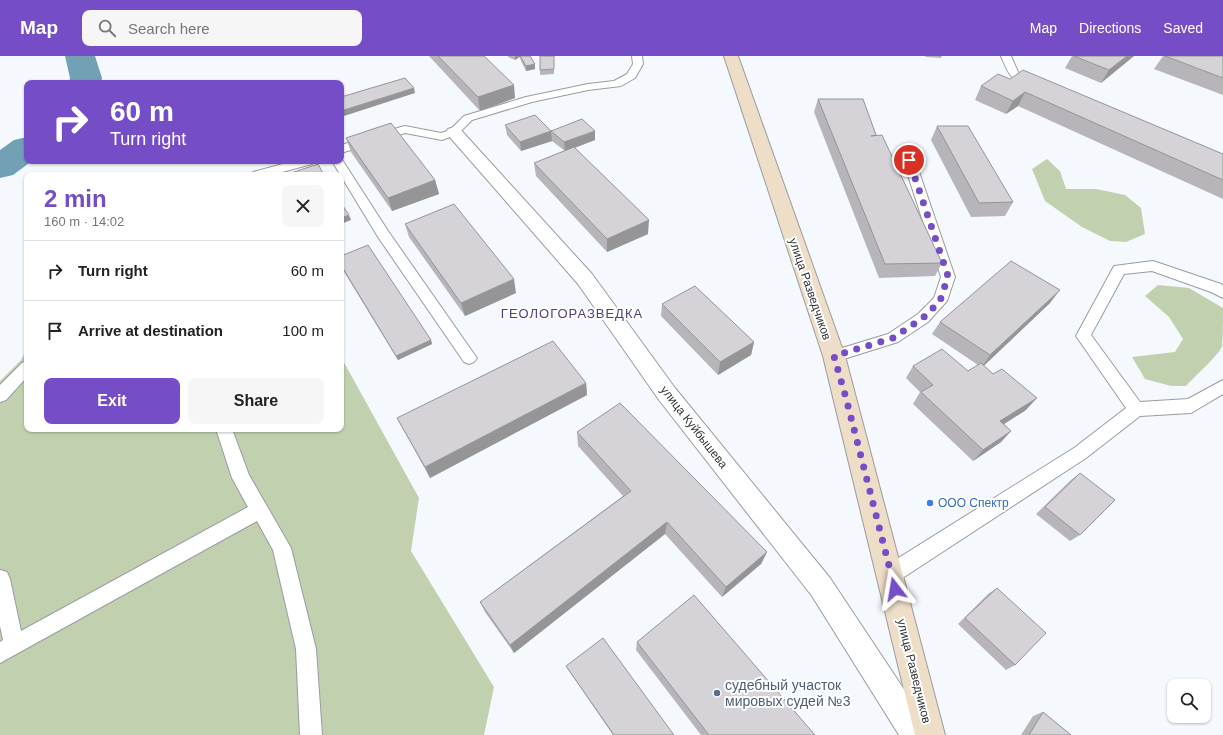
<!DOCTYPE html>
<meta charset="utf-8">
<style>
:root{--surface:#fff;--page:#f6f6f6;--text:#222;--muted:#767676;--line:#e0e0e0;--accent:#754dc6}
body{margin:0;font-family:Helvetica,sans-serif;background:var(--page);color:var(--text);height:100vh;display:flex;flex-direction:column;font-size:15px;white-space:nowrap}
*{box-sizing:border-box;margin:0}
p{font-size:13px;color:var(--muted)}
.icon{flex:none;width:22px;height:22px;fill:none;stroke:currentColor;stroke-width:2;stroke-linecap:round;stroke-linejoin:round}
.map{position:relative;flex:1;overflow:hidden}
.sheet{position:absolute;left:24px;top:116px;width:320px;height:260px;display:flex;flex-direction:column;background:var(--surface);border-radius:8px;box-shadow:0 1px 3px #0004}
.sheet>*{flex:none}
.hud{position:absolute;left:24px;top:24px;width:320px;height:84px;border-radius:8px;box-shadow:0 1px 3px #0004;background:#754dc6;color:#fff;overflow:hidden}
.fabs{position:absolute;left:1167px;top:623px;display:grid;gap:8px}
.fabs a{display:grid;place-items:center;width:44px;height:44px;border-radius:8px;background:var(--surface);box-shadow:0 1px 3px #0004;font-size:20px}
.pin{position:absolute;display:grid;place-items:center;width:34px;height:34px;color:#fff;margin:-17px;border:2px solid #fff;border-radius:50%;box-shadow:0 1px 4px #0007}
.me{position:absolute;width:44px;margin:-22px;rotate:346deg;stroke-linejoin:round;filter:drop-shadow(0 0 3px #0008)}
.turn{display:flex;align-items:center;gap:14px;height:84px;padding:0 20px;font-size:18px}
.turn .icon{width:52px;height:52px;stroke-width:2.5}
.turn b{display:block;font-size:28px;line-height:34px}
.round{display:grid;place-items:center;flex:none;width:42px;height:42px;border-radius:8px;background:var(--page)}
.summary{display:flex;align-items:center;justify-content:space-between;height:68px;padding:0 20px}
h1{font-size:24px;font-weight:800;line-height:30px;color:var(--accent)}
.action{display:flex;gap:8px;margin-top:auto;padding:8px 20px}
.action a{flex:1;height:46px;border-radius:8px;background:var(--accent);color:#fff;font-size:16px;font-weight:800;line-height:46px;text-align:center}
.action a+a{background:var(--page);color:var(--text)}
ul{padding:0;list-style:none}
li{display:flex;align-items:center;gap:12px;height:60px;padding:0 20px;border-top:1px solid var(--line)}
li div{flex:1}
li b{display:block;font-size:15px}
li em{font-style:normal}
header{display:flex;align-items:center;gap:24px;box-sizing:border-box;height:56px;padding:0 20px;background:var(--accent);color:#fff}
header strong{font-size:19px}
nav{display:flex;gap:22px;margin-inline-start:auto;font-size:14px}
.search{width:280px;height:36px;background:var(--page);display:flex;align-items:center;gap:10px;box-sizing:border-box;padding:0 14px;border-radius:8px;color:var(--muted);font-size:15px}
.map>svg:first-child{display:block}
.green{fill:#c1d1af}
.lines{fill:none;stroke-linecap:round;stroke-linejoin:round}
.river{fill:#72a1b6;fill-rule:evenodd}
.lane-casing{stroke:#989ca0;stroke-width:2}
.street-casing{stroke:#989ca0;stroke-width:2}
.secondary-casing{stroke:#989ca0;stroke-width:2}
.lane{fill:#fff;fill-rule:evenodd}
.street{fill:#fff;fill-rule:evenodd}
.secondary{fill:#eedec8;fill-rule:evenodd}
.wall{fill:#b7b5ba}
.shaded-wall{fill:#959497}
.building{fill:#d5d3d8;stroke:#959497}
.route{stroke:#754dc6;stroke-width:7;stroke-dasharray:0 12.6}
.shop-dot{fill:#3f7fe0;stroke:#fff;stroke-width:1.5}
.service-dot{fill:#5c6f8a;stroke:#fff;stroke-width:1.5}
.labels{text-anchor:middle;dominant-baseline:central;stroke-width:4;stroke-linejoin:round;paint-order:stroke}
.street-label{font-size:12px;fill:#303233;stroke:#fff}
.shop-label{font-size:12px;fill:#366cbe;stroke:#fff;text-anchor:start}
.neighbourhood-label{font-size:13px;letter-spacing:1px;fill:#51407d;stroke:#fff}
.near-service-label{font-size:14px;fill:#4e5e75;stroke:#fff;text-anchor:start}
</style>
<header>
<strong>Map</strong>
<div class="search"><svg class="icon" aria-label="search" viewBox="0 0 24 24"><circle cx="10" cy="10" r="6"/><path d="M15 15l6 6"/></svg>Search here</div>
<nav><a>Map</a><a>Directions</a><a>Saved</a></nav>
</header>
<div class="map">
<svg width="1223" height="679" viewBox="0 0 1223 679">
<rect width="100%" height="100%" fill="#f5f9fd"/>
<g class="green">
<path d="M1047 103 1060 115 1066 133H1096L1125 139 1141 152 1145 178 1126 186 1110 185 1082 171 1045 145 1032 113Z"/>
<path d="M1158 229 1189 232 1223 252C1223 263 1223 279 1222 290 1220 298 1194 321 1186 330H1171L1145 323 1132 301 1175 296 1183 283 1169 261 1145 240Z"/>
<path d="M27 292V373H341V301L419 442 411 495 494 631 484 679H0V325L21 304Z"/>
</g>
<g class="lines">
<g class="river">
<path d="M65 0H95L102 22 101 27H69L70 22Z"/>
<path d="M27 81V105H32L13 119 0 122V94L14 84Z"/>
</g>
<defs>
<g id="lane">
<path d="M632 0H642L643 8 635 22 621 30 588 34 532 46 472 64 458 78 442 84 405 77 341 97V89L401 71 405 70 441 77 450 74 464 60 526 41 588 28 614 25 627 18 633 8Z"/>
<path d="M1001 0H1011L1018 16 1027 23 1026 25C1011 29 1006 11 1001 0Z"/>
<path d="M909 100 915 104 955 221 947 245 928 266 898 286 834 306 829 304 826 300 829 296 888 278 918 258 934 242 941 221 903 104Z"/>
<path d="M341 102 388 175 474 298 477 302 474 306 469 308 464 306 378 181 332 105H341Z"/>
<path d="M294 105H314L312 108 271 119H251L253 116Z"/>
<path d="M1153 205 1221 228 1223 230V242L1211 236 1152 215 1124 218 1091 279 1140 346 1188 343 1223 324V338L1191 357 1140 360 1086 402 898 525 891 527 884 525 881 518 884 511 1074 392 1126 352 1076 280 1114 210Z"/>
<path d="M27 305V321L6 344 0 346V329L22 307Z"/>
<path d="M216 373H232L249 419 291 492 316 593 322 679H300L296 593 273 494 257 465 0 607V586L3 584 0 570V514L7 516 10 523 21 575 248 451 232 422Z"/>
</g>
<path id="street" d="M454 71 460 73 592 218 675 332 830 522 927 668 931 679H899L812 540 659 344 578 228 448 79 446 76 448 73Z"/>
<path id="secondary" d="M724 0H738L845 300 945 679H915L823 300Z"/>
</defs>
<use href="#lane" class="lane-casing"/>
<use href="#street" class="street-casing"/>
<use href="#secondary" class="secondary-casing"/>
<use href="#lane" class="lane"/>
<use href="#street" class="street"/>
<use href="#secondary" class="secondary"/>
</g>
<g class="wall">
<path d="M429 0H484L515 42 480 55Z"/>
<path d="M508 0H521L535 13 526 15 521 5 520 1 515 4 508 1Z"/>
<path d="M554 0V18L540 19V14Z"/>
<path d="M925 0H942L941 2 926 1Z"/>
<path d="M1072 0H1134L1101 27 1065 12Z"/>
<path d="M1163 0H1223V39L1154 13Z"/>
<path d="M1010 23 1223 98V143L1018 50 1006 58 975 44 981 30Z"/>
<path d="M818 43 876 80 942 207 935 220 879 222 814 56Z"/>
<path d="M505 69 551 75 595 84 575 92 648 178 607 196 536 120 534 107 565 95 552 85 521 95 507 79Z"/>
<path d="M937 70 1013 146 1005 160 971 161 931 84Z"/>
<path d="M346 82 435 124 439 138 392 155 351 96Z"/>
<path d="M405 168 516 237 465 260 409 181Z"/>
<path d="M341 200 431 284 432 288 398 304 341 211Z"/>
<path d="M1050 247 984 310 1026 354 1004 368 1011 375 1001 386 973 405 913 348 920 336 906 322 913 310 968 315 978 309 932 278 940 266Z"/>
<path d="M662 248 754 286 751 299 718 319 661 260Z"/>
<path d="M586 327 587 339 430 422 403 373 397 362Z"/>
<path d="M577 376 767 496 761 508 722 541 665 478 514 597 485 556 480 546 623 440 578 390Z"/>
<path d="M1080 417V479L1070 485 1036 458 1071 424Z"/>
<path d="M997 532 1015 609 1006 614 958 568 988 538Z"/>
<path d="M637 586 815 679H701L636 594Z"/>
<path d="M566 610 674 679H613L567 612Z"/>
<path d="M1043 656 1071 679H1021L1033 660Z"/>
</g>
<g class="shaded-wall">
<path d="M515 0H521L515 4Z"/>
<path d="M1127 0H1134L1101 27 1109 14Z"/>
<path d="M535 8V13L526 15V10Z"/>
<path d="M514 29 515 42 480 55 478 41Z"/>
<path d="M414 32 415 37 341 61V55Z"/>
<path d="M1025 36 1018 50 1006 58 1013 45Z"/>
<path d="M551 75 552 85 521 95 520 86Z"/>
<path d="M595 75V84L565 95 564 86Z"/>
<path d="M435 124 439 138 392 155 388 142Z"/>
<path d="M349 159 351 164 341 168V162Z"/>
<path d="M649 164 648 178 607 196V183Z"/>
<path d="M514 223 516 237 465 260 461 247Z"/>
<path d="M1060 234 1050 247 981 312 990 299Z"/>
<path d="M431 284 432 288 398 304 396 300Z"/>
<path d="M754 286 751 299 718 319 720 306Z"/>
<path d="M586 327 587 339 430 422 425 411Z"/>
<path d="M1037 342 1026 354 990 377 1000 365Z"/>
<path d="M1011 375 1001 386 973 405 983 394Z"/>
<path d="M667 466 665 478 514 597 510 589Z"/>
<path d="M767 496 761 508 722 541 726 531Z"/>
</g>
<g class="building">
<path d="M438 0H484L514 29 478 41Z"/>
<path d="M520 0H530L535 8 526 10Z"/>
<path d="M540 0H554V13L540 14Z"/>
<path d="M1074 0H1127L1109 14Z"/>
<path d="M1165 0H1223V22Z"/>
<path d="M1023 14 1223 98V124L1025 36 1013 45 981 30 998 18 1010 23Z"/>
<path d="M405 22 414 32 341 55V41Z"/>
<path d="M818 43H863L876 79 871 80 882 79 942 207 885 208Z"/>
<path d="M535 59 551 75 520 86 505 69Z"/>
<path d="M582 63 595 75 564 86 551 75Z"/>
<path d="M391 67 435 124 388 142 346 82Z"/>
<path d="M937 70H968L1013 146 979 147Z"/>
<path d="M574 91 649 164 607 183 534 107Z"/>
<path d="M318 108 324 119H292L291 117Z"/>
<path d="M341 147 349 159 341 162Z"/>
<path d="M454 148 514 223 461 247 405 168Z"/>
<path d="M368 189 431 284 396 300 341 209V200Z"/>
<path d="M1011 205 1060 234 990 299 940 266Z"/>
<path d="M695 230 754 286 720 306 662 248Z"/>
<path d="M553 285 586 327 425 411 397 362Z"/>
<path d="M942 293 968 315 981 307 993 318 1002 313 1037 342 1000 365 1011 375 983 394 921 336 933 329 913 310Z"/>
<path d="M620 347 767 496 726 531 667 466 510 589 480 546 631 435 577 376Z"/>
<path d="M1080 417 1115 444 1080 479 1045 451Z"/>
<path d="M997 532 1046 577 1015 609 965 562Z"/>
<path d="M694 539 815 679H709L637 586Z"/>
<path d="M603 582 674 679H614L566 610Z"/>
<path d="M1043 656 1071 679H1029Z"/>
</g>
<g class="lines">
<path class="route" d="M895 533 846 342 834 300 893 282 923 262 940 245 948 220 909 104"/>
</g>
<circle class="shop-dot" cx="930" cy="447" r="4"/>
<circle class="service-dot" cx="717" cy="637" r="4"/>
<g class="labels">
<g class="street-label">
<text transform="translate(810 233) rotate(71)">улица Разведчиков</text>
<text transform="translate(694 371) rotate(52)">улица Куйбышева</text>
<text transform="translate(914 615) rotate(76)">улица Разведчиков</text>
</g>
<g class="shop-label">
<text x="938" y="447">ООО Спектр</text>
</g>
<g class="neighbourhood-label">
<text x="572" y="257">ГЕОЛОГОРАЗВЕДКА</text>
</g>
<g class="near-service-label">
<text x="725" y="629">судебный участок<tspan x="725" dy="16">мировых судей №3</tspan></text>
</g>
</g>
</svg>
<div class="fabs">
<a><svg class="icon" aria-label="search" viewBox="0 0 24 24"><circle cx="10" cy="10" r="6"/><path d="M15 15l6 6"/></svg></a>
</div>
<div class="pin" style="left:909px;top:104px;background:#d93025"><svg class="icon" aria-label="arrive" viewBox="0 0 24 24"><path d="M6 21V4h12l-3 4 3 4H6"/></svg></div>
<svg class="me" style="left:895px;top:533px" viewBox="-20 -20 40 40"><path d="M0-17L14 15 0 8-14 15z" fill="#754dc6" stroke="#fff" stroke-width="4"/></svg>
<div class="hud">
<div class="turn"><svg class="icon" aria-label="right" viewBox="0 0 24 24"><path d="M7 20v-9h11M14 6l5 5-5 5"/></svg><div><b>60 m</b>Turn right</div></div>
</div>
<section class="sheet">
<div class="summary"><div><h1>2 min</h1><p>160 m · 14:02</p></div><a class="round"><svg class="icon" aria-label="close" viewBox="0 0 24 24"><path d="M6 6l12 12M18 6L6 18"/></svg></a></div>
<ul>
<li><svg class="icon" aria-label="right" viewBox="0 0 24 24"><path d="M7 20v-9h11M14 6l5 5-5 5"/></svg><div><b>Turn right</b></div><em>60 m</em></li>
<li><svg class="icon" aria-label="arrive" viewBox="0 0 24 24"><path d="M6 21V4h12l-3 4 3 4H6"/></svg><div><b>Arrive at destination</b></div><em>100 m</em></li>
</ul>
<div class="action"><a>Exit</a><a>Share</a></div>
</section>
</div>
